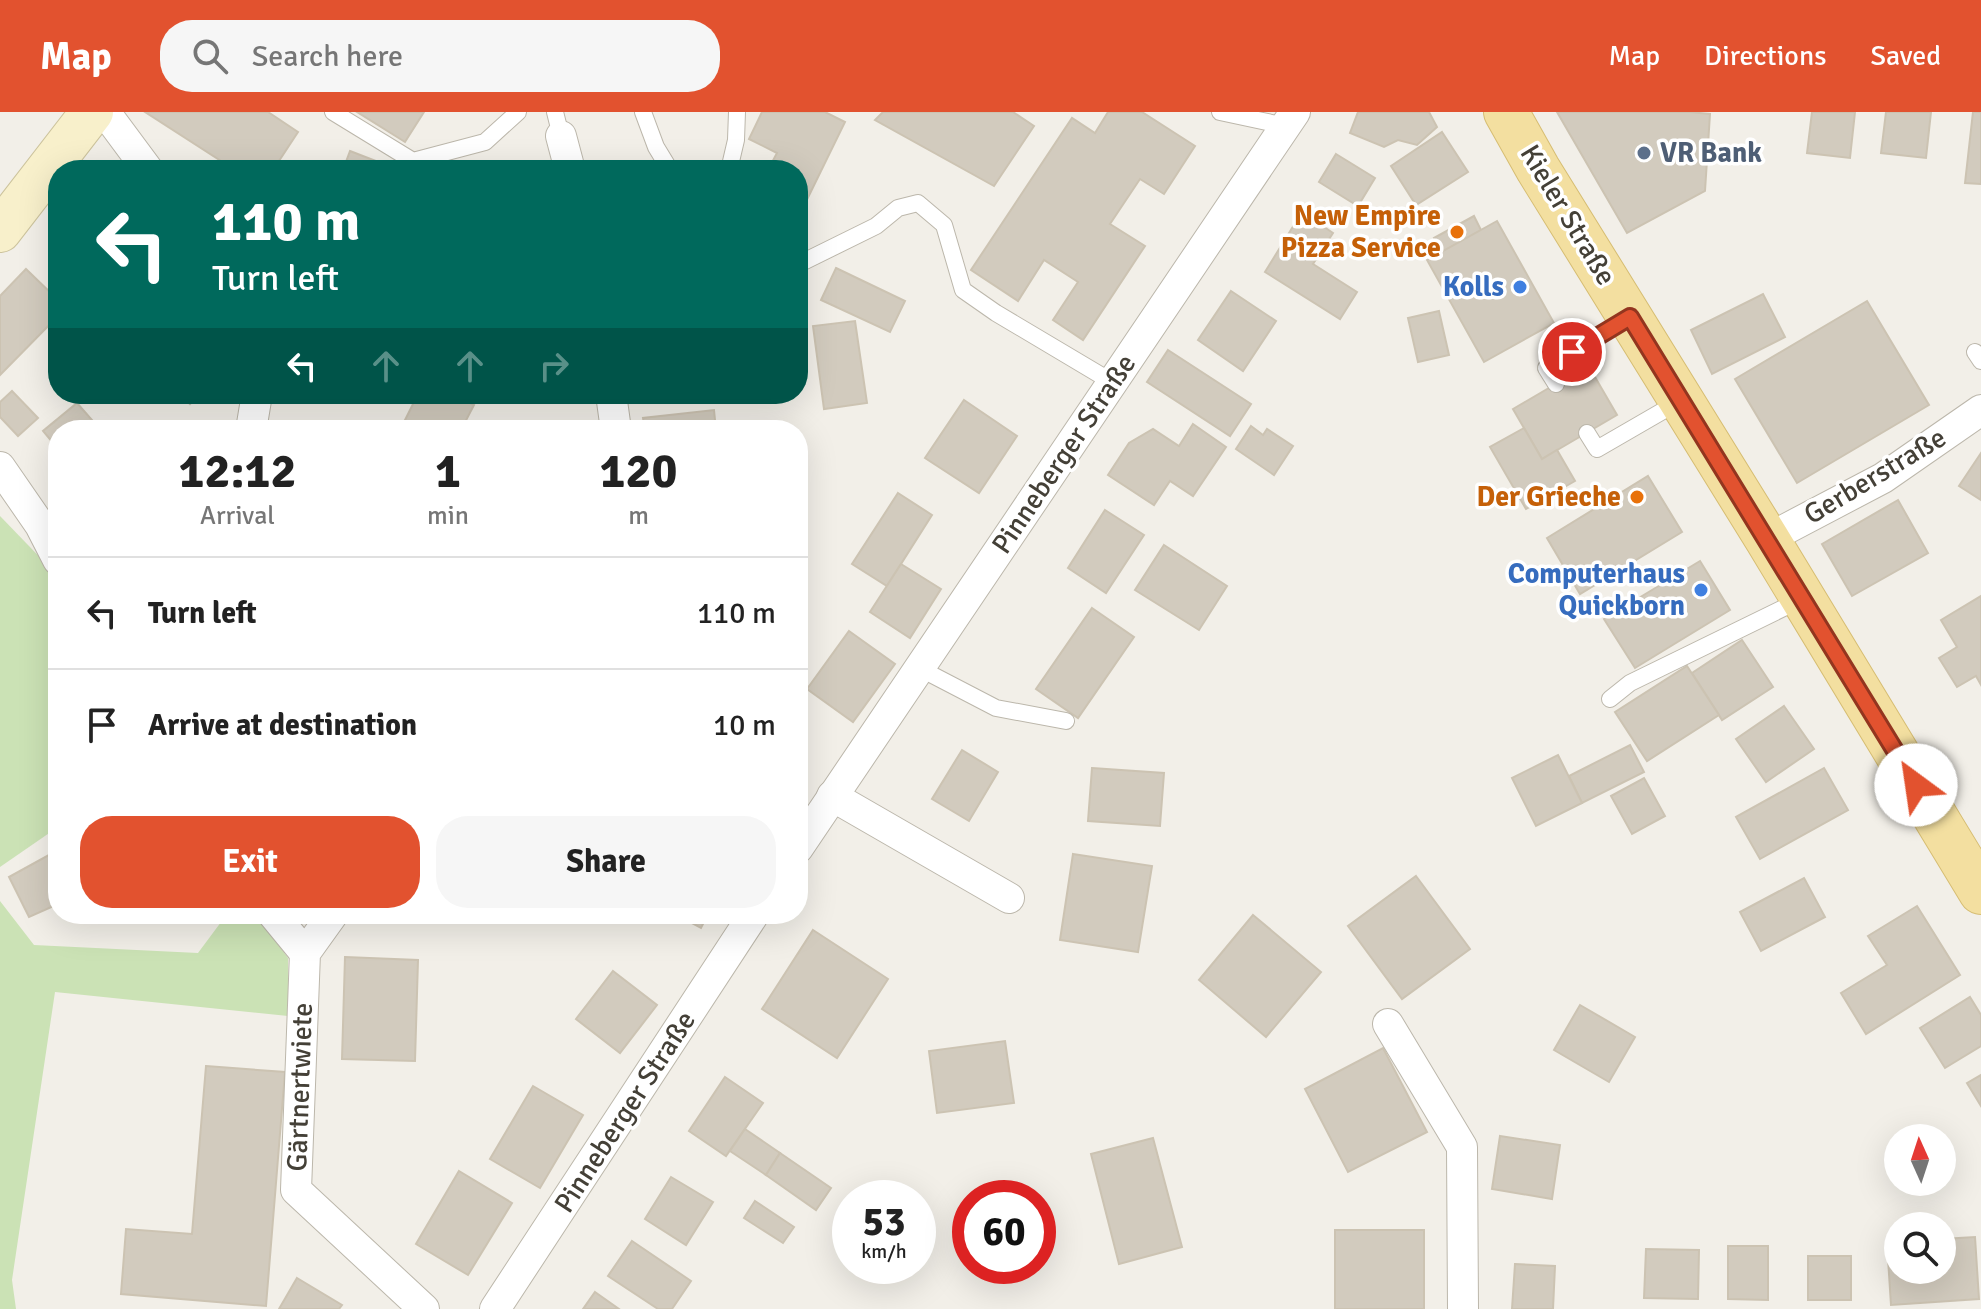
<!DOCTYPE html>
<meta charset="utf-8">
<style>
:root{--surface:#fff;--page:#f6f6f6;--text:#222;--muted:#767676;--line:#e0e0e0;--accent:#e2522f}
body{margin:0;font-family:Signika,sans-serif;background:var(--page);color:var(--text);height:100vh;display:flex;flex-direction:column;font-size:30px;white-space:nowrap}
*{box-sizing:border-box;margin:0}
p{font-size:26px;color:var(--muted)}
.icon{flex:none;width:44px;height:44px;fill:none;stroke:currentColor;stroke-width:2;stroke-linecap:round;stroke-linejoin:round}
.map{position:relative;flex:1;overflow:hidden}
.details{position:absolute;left:48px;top:308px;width:760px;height:504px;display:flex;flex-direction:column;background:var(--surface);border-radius:32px;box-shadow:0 8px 32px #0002}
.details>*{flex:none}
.top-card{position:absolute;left:48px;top:48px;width:760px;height:244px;border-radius:32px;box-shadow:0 8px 32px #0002;background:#00695c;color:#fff;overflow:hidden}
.needle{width:52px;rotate:357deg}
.controls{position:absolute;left:1884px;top:1012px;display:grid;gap:16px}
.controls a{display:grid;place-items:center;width:72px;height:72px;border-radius:50%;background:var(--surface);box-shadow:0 8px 32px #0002;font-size:40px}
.speed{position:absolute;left:832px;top:1068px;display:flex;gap:16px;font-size:40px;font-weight:700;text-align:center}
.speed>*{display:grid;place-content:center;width:104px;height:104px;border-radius:50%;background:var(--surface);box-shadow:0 8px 32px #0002;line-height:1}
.speed small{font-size:20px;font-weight:400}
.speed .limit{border:12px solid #d22;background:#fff;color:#111}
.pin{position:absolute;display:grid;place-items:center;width:68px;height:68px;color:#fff;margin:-34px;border:4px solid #fff;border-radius:50%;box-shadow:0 2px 8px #0007}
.me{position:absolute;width:88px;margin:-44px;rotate:329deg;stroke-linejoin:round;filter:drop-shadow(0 0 6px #0008)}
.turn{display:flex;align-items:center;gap:28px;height:168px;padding:0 32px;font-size:36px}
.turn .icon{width:104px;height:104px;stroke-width:2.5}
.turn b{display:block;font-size:56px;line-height:68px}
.lanes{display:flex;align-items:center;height:76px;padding:0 32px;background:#0003;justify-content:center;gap:40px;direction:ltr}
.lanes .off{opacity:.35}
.eta{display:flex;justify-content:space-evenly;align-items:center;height:136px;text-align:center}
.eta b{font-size:48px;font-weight:700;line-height:56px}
.button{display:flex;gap:16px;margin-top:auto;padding:16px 32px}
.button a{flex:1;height:92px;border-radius:32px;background:var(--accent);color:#fff;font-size:32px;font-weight:700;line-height:92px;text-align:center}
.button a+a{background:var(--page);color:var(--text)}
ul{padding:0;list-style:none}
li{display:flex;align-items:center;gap:24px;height:112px;padding:0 32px;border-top:2px solid var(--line)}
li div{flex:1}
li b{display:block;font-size:30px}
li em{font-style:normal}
header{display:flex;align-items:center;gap:48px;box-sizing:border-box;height:112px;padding:0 40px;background:var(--accent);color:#fff}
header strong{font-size:38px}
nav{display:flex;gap:44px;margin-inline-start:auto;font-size:28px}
.search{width:560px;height:72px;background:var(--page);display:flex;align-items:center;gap:20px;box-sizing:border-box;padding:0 28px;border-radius:32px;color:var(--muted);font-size:30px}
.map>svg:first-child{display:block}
.green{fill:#cbe2b5}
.building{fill:#d2cbbe;stroke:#ccc3b2;stroke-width:2}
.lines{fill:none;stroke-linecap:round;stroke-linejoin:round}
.lane-casing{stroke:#bcb7ab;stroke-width:18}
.street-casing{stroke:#bcb7ab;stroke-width:32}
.secondary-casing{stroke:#ccc39c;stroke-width:44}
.primary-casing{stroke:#d6bd72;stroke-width:46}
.lane{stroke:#fff;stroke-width:16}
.street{stroke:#fff;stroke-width:30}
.secondary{stroke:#f8f0cb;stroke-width:42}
.primary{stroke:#f3dfa0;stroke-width:44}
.route-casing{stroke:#93351f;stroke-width:20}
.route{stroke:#e2522f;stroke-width:14}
.service-dot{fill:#5c6f8a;stroke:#fff;stroke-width:3}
.food-dot{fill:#e8710a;stroke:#fff;stroke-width:3}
.shop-dot{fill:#3f7fe0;stroke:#fff;stroke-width:3}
.labels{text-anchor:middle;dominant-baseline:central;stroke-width:7;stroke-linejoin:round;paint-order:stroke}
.service-label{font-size:28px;font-weight:bold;fill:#4e5e75;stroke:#fff;text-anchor:start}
.street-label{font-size:28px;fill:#444037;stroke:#fff}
.food-label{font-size:28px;font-weight:bold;fill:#c56008;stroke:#fff;text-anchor:end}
.shop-label{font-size:28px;font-weight:bold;fill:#366cbe;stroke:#fff;text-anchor:end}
</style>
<header>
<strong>Map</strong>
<div class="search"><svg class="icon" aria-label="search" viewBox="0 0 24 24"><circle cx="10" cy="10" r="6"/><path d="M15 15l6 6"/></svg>Search here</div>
<nav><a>Map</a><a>Directions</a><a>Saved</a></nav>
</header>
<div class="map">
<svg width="1981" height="1197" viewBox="0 0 1981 1197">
<rect width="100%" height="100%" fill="#f2efe8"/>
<g class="green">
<path d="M0 404 55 461 58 469V715L0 755Z"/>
<path d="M0 789 34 833 198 841 227 802H256L288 846V904L55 880 12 1168 16 1197H0Z"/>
</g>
<g class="building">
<path d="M145 0H268L298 20 273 58H235Z"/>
<path d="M357 0H424L405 30Z"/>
<path d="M762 0H825L845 10 798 106V58H768L777 41 749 27Z"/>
<path d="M883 0H1013L1034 14 994 74 875 8Z"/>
<path d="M1108 0H1142L1195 34 1164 82 1140 67 1110 112 1145 134 1083 228 1053 208 1078 170 1044 148 1018 189 971 158 1072 6 1095 21Z"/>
<path d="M1358 0H1429L1437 15 1417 33 1398 28 1384 35 1350 21Z"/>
<path d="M1557 0H1690L1710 2 1705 79 1627 121Z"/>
<path d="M1812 0H1855L1850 46 1807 41Z"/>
<path d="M1886 0H1931L1926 46 1881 41Z"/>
<path d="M1973 0H1981V72L1965 71Z"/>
<path d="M1442 20 1468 60 1416 93 1391 54Z"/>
<path d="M350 39 399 58H343Z"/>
<path d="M1336 42 1375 66 1358 94 1319 70Z"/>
<path d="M1302 100 1333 121 1313 152 1357 180 1340 207 1265 160Z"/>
<path d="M1474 104 1481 118 1442 140 1434 126Z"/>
<path d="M1497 109 1554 211 1484 250 1427 148Z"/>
<path d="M836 156 905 189 890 220 821 188Z"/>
<path d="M26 157 58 188V204L0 263V184Z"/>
<path d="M1231 179 1276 209 1243 259 1198 228Z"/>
<path d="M1763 182 1785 225 1712 262 1691 218Z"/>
<path d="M1867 189 1929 293 1797 371 1735 267Z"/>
<path d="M1439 199 1449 243 1418 250 1408 206Z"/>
<path d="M855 209 867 291 824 297 813 214Z"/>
<path d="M1168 238 1251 292 1230 324 1147 270Z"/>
<path d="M1588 253 1617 303 1542 347 1513 297Z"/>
<path d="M12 279 38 306 18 324 0 305V290Z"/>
<path d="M180 282H200L190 292Z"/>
<path d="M343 282H371L368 290Z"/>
<path d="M418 282H451L474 293 461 318H400Z"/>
<path d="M621 282H666L622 288Z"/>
<path d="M964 288 1017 324 979 381 925 346Z"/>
<path d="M77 291 99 316 58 318V337L43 319Z"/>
<path d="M714 298 716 318H645L643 306Z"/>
<path d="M1193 312 1226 335 1193 384 1170 369 1154 393 1108 363 1129 331 1153 317 1179 334Z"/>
<path d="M1251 314 1263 323 1267 317 1293 334 1274 363 1236 337Z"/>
<path d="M1524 316 1542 347 1557 338 1575 369 1526 397 1490 335Z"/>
<path d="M1981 341V388L1959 374Z"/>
<path d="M1648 364 1682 420 1580 482 1547 426Z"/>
<path d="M898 381 932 403 887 474 852 452Z"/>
<path d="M1898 388 1928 441 1852 484 1822 432Z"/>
<path d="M1105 398 1144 423 1106 481 1068 456Z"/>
<path d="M1164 433 1227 474 1199 518 1135 478Z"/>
<path d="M1700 449 1730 498 1635 556 1604 507Z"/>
<path d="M901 452 941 477 910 526 870 500Z"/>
<path d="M1981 484V573L1976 564 1957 575 1939 546 1957 535 1941 508Z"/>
<path d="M1092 496 1134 525 1078 606 1036 577Z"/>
<path d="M849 519 895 552 853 610 807 577Z"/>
<path d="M1742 528 1773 575 1722 608 1692 561Z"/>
<path d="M1687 554 1719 603 1647 649 1615 600Z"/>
<path d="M1784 594 1814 637 1766 670 1736 627Z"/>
<path d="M1630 633 1644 660 1582 691 1569 664Z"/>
<path d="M962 638 998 660 969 709 932 687Z"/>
<path d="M1558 643 1582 691 1536 714 1512 666Z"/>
<path d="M1092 656 1164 661 1160 714 1088 709Z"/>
<path d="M1824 656 1848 698 1760 747 1736 705Z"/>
<path d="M1644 666 1665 704 1632 722 1611 684Z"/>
<path d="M58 738V792L29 805 9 765Z"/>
<path d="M1073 742 1152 754 1138 840 1060 828Z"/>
<path d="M1416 764 1470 837 1402 887 1348 814Z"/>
<path d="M1804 766 1825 805 1761 839 1740 800Z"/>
<path d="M1917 794 1960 863 1866 922 1841 881 1887 853 1868 824Z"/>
<path d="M675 802H708L701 816Z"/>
<path d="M1253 803 1321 860 1266 925 1199 868Z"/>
<path d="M813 818 888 867 837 946 762 897Z"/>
<path d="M345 845 418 848 415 949 342 947Z"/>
<path d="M613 859 657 893 620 941 576 907Z"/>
<path d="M1970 885 1981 903V934L1945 956 1920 916Z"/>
<path d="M1580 893 1635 925 1609 970 1554 938Z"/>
<path d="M1005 929 1014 991 937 1001 929 939Z"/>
<path d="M1383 936 1427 1020 1348 1060 1305 977Z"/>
<path d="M206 954 285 960 266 1194 121 1182 126 1117 192 1122Z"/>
<path d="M1981 963V994L1967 971Z"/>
<path d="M725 965 763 991 726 1044 689 1019Z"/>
<path d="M533 974 583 1003 540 1076 490 1047Z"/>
<path d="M745 1017 780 1041 766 1063 730 1039Z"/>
<path d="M1500 1024 1560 1033 1552 1087 1492 1077Z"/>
<path d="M1153 1026 1182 1135 1119 1152 1091 1042Z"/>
<path d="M780 1041 831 1076 816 1098 766 1063Z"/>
<path d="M459 1059 512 1091 468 1163 416 1132Z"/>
<path d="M671 1065 713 1090 686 1133 645 1107Z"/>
<path d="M755 1089 794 1115 783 1131 744 1106Z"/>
<rect x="1335" y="1118" width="89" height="79"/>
<path d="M1975 1125 1979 1187 1891 1193 1887 1131 1898 1130V1158H1942V1127Z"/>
<path d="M632 1129 691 1169 672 1197H658L608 1164Z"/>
<path d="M1728 1134H1768V1188L1728 1187Z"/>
<path d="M1646 1137 1699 1138 1698 1187 1644 1186Z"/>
<rect x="1808" y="1144" width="43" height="44"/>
<path d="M1515 1152 1555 1154 1553 1197H1512Z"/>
<path d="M297 1166 342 1193 339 1197H279Z"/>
<path d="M595 1180 619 1197H583Z"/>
</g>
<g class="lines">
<defs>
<g id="lane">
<path d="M333 0 413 49 485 30 518 0"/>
<path d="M555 0 561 24"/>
<path d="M643 0 656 35 670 58"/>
<path d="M1220 0 1286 14"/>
<path d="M729 58 736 28 737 0"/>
<path d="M798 148 803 150 876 114 898 96 918 91 944 113 963 178 996 201 1112 270"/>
<path d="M1975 240 1981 249"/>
<path d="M1556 272 1546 256 1628 206"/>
<path d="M1587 321 1597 337 1680 289"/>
<path d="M919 556 996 596 1066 609"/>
<path d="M1610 587 1630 571 1802 487"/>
</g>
<g id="street">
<path d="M105 0 148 58"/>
<path d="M561 24 570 58"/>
<path d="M611 282 616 318"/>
<path d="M251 318 257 282"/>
<path d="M0 355 40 413 58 448"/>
<path d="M1767 427 1883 366 1981 298"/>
<path d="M832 684 1009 786"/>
<path d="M798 736 1295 0"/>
<path d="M273 802 305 841"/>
<path d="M333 802 305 841 296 1078 424 1197"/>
<path d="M1388 912 1462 1035 1463 1197"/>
<path d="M495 1197 754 802"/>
</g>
<path id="secondary" d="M0 119 92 0"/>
<path id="primary" d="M1506 0 1538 57 1767 427 1981 780"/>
</defs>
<use href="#lane" class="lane-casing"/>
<use href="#street" class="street-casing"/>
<use href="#secondary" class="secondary-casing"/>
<use href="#primary" class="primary-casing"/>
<use href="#lane" class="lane"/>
<use href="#street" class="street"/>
<use href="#secondary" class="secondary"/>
<use href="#primary" class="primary"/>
</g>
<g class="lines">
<defs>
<path id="route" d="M1572 240 1630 205 1916 673"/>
</defs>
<use href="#route" class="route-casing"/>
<use href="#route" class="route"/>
</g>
<circle class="service-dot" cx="1644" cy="41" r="8"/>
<g class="food-dot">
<circle cx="1457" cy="120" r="8"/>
<circle cx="1637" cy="385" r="8"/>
</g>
<g class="shop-dot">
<circle cx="1520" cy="175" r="8"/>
<circle cx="1701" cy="478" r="8"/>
</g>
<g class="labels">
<g class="service-label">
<text x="1660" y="41">VR Bank</text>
</g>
<g class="street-label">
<text transform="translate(1568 103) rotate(59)">Kieler Straße</text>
<text transform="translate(1064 342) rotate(-56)">Pinneberger Straße</text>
<text transform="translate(1875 364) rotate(-31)">Gerberstraße</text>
<text transform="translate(300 975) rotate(-88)">Gärtnertwiete</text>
<text transform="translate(625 1000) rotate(-57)">Pinneberger Straße</text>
</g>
<g class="food-label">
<text x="1441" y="104">New Empire<tspan x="1441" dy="32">Pizza Service</tspan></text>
<text x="1621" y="385">Der Grieche</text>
</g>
<g class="shop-label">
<text x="1504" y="175">Kolls</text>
<text x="1685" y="462">Computerhaus<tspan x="1685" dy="32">Quickborn</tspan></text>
</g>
</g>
</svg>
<div class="controls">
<a><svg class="needle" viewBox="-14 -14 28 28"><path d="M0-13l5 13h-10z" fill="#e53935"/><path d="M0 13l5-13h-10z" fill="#767676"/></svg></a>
<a><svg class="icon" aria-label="search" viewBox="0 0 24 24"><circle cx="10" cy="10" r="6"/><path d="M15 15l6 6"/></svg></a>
</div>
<div class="speed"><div>53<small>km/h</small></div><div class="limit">60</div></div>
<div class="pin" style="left:1572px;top:240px;background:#d93025"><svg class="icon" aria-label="arrive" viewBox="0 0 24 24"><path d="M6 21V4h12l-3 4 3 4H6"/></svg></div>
<svg class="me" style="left:1916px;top:673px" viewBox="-20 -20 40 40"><circle r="19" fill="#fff"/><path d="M0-13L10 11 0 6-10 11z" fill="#e2522f"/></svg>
<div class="top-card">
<div class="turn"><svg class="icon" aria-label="left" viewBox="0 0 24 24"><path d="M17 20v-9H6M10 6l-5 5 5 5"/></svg><div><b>110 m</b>Turn left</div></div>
<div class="lanes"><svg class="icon" aria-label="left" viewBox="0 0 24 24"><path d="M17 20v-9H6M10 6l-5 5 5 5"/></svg><svg class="icon off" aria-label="ahead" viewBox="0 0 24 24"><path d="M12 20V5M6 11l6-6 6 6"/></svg><svg class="icon off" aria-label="ahead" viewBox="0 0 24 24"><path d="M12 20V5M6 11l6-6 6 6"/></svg><svg class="icon off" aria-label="right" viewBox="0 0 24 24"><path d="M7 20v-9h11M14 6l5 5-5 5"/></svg></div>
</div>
<section class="details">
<div class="eta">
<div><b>12:12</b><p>Arrival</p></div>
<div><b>1</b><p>min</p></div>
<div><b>120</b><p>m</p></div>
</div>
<ul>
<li><svg class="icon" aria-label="left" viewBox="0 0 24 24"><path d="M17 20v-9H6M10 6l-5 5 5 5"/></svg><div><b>Turn left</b></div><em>110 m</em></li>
<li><svg class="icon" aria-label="arrive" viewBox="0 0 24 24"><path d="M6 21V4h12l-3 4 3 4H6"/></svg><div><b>Arrive at destination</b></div><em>10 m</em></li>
</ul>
<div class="button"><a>Exit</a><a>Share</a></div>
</section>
</div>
